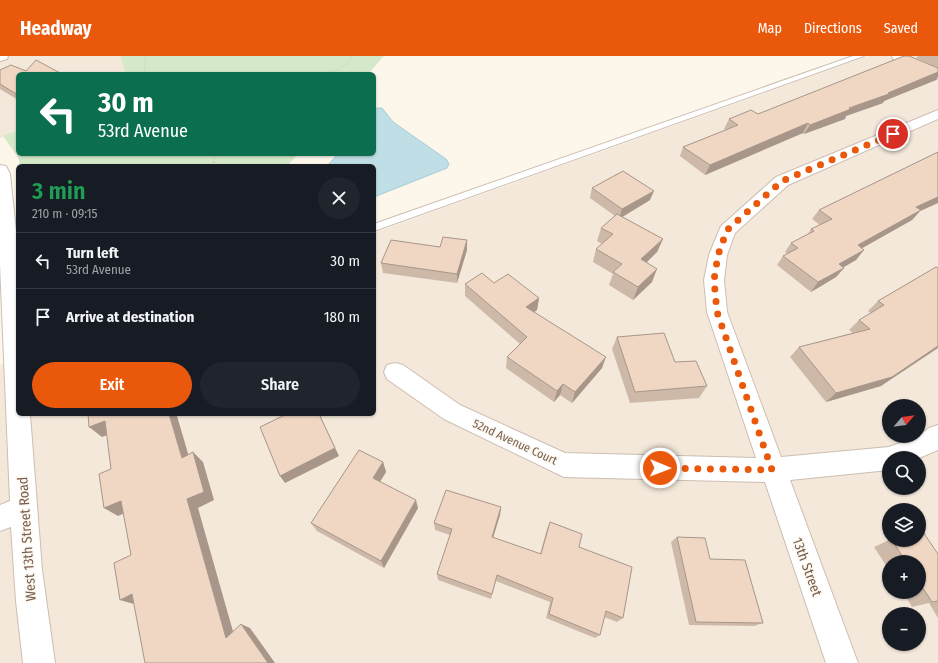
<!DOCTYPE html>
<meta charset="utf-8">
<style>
:root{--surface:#171b24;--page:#20242c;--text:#f1f3f6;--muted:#9ea1a6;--line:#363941;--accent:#ea580c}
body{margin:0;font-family:"Fira Sans Condensed",sans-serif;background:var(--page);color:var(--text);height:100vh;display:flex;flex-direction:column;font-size:15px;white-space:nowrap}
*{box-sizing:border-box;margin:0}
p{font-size:13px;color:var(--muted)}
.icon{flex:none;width:22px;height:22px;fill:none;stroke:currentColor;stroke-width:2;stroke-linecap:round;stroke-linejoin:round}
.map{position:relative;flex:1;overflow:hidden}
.side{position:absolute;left:16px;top:108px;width:360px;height:252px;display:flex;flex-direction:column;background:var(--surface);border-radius:6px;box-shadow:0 1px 3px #0004}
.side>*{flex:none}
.guide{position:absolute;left:16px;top:16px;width:360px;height:84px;border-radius:6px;box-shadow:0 1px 3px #0004;background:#0b6e4f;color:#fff;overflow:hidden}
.needle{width:26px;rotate:61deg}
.tools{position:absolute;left:882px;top:343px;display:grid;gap:8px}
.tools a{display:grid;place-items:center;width:44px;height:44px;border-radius:50%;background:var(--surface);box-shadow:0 1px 3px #0004;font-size:20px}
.pin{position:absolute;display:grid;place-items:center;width:34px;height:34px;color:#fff;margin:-17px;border:2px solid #fff;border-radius:50%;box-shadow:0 1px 4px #0007}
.me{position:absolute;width:44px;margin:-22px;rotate:91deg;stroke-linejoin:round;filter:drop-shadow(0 0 3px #0008)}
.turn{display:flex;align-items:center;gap:14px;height:84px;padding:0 16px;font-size:18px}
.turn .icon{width:52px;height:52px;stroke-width:2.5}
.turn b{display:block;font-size:28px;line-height:34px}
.round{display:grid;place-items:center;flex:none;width:42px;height:42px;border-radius:21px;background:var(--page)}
.summary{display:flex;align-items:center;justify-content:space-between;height:68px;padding:0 16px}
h1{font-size:24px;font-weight:600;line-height:30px;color:#1e9e55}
.action{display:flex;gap:8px;margin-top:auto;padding:8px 16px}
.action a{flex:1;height:46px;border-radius:24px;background:var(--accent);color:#fff;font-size:16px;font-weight:600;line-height:46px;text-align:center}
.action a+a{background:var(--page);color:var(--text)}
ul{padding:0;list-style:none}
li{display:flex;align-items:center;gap:12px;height:56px;padding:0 16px;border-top:1px solid var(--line)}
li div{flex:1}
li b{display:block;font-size:15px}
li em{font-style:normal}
header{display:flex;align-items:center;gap:24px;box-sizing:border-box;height:56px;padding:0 20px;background:var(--accent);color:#fff}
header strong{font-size:19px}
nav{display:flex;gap:22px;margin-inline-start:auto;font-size:14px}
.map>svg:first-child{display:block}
.residential{fill:#f3e8da;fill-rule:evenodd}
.green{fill:#d5e9c9}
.water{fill:#c0dee5;stroke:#a7cdd6}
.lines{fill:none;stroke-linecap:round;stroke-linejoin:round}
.service-casing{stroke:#cdbeb1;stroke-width:2}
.minor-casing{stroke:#cdbeb1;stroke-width:2}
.path-far1{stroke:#d5baa7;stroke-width:1.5;stroke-dasharray:0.5 2;stroke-linecap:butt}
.path{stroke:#d5baa7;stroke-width:2;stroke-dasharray:1 2.5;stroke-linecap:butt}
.service{fill:#fff;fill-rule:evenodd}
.minor{fill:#fff;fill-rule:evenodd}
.wall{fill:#ceb9a9}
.shaded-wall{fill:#a79689}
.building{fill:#efd7c4;stroke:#a79689}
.route{stroke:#ea580c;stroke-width:7;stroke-dasharray:0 12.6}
.labels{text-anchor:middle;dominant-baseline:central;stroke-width:3;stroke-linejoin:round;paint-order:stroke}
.street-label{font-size:12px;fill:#765e4f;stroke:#fef9f1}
.near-street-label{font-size:14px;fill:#765e4f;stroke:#fef9f1}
</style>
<header>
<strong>Headway</strong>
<nav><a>Map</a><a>Directions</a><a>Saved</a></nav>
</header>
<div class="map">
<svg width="938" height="607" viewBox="0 0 938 607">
<rect width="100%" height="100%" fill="#fcf6eb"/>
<g class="residential">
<path d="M0 0H120L126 18H18V74L0 82Z"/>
<path d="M868 0H938V607H0V309L18 302V358H374V177ZM889 350H919V380H889ZM889 402H919V432H889ZM889 454H919V484H889ZM889 506H919V536H889ZM889 558H919V588H889Z"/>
</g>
<g class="green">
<path d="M120 0H384L368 18H126Z"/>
<path d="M18 74V98H298L287 110H20L18 101 3 80Z"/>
</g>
<path class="water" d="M377 52H382L393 66 446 103 449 108 447 112 374 141V110H327L338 98H374V55Z"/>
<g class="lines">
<defs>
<path id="service" d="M853 0H864L374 175V168Z"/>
<g id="minor">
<path d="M0 0H8L7 3 0 5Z"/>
<path d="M892 0H908L938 14V23L893 3Z"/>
<path d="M938 54V63L788 129 735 177 727 199 724 224 727 256 781 401 889 391 919 380 929 372 938 369V394L919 402H889V414L790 424 858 607H826L765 426 564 421 444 363 387 323 384 316 387 309 395 307 403 309 460 349 565 397 756 402 707 256 704 224 709 199 721 170 776 121Z"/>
<path d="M0 109 6 110 10 118 18 193V358H30L42 514 55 607H23L16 545 11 471 0 475V449L10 445 0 208Z"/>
</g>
</defs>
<use href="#service" class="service-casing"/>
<use href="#minor" class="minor-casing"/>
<g class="path-far1">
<path d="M144 18 146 0"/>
<path d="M319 18 340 13 353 0"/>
<path d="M214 106 215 98"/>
</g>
<path class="path" d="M213 110 214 105"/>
<use href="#service" class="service"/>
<use href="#minor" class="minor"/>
</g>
<g class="wall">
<path d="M918 0H938V12L916 2Z"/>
<path d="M938 12V21L936 24 884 45 883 47 846 60 845 63 804 78 803 77 705 119 680 100 683 91 726 74 724 73 729 63 758 58Z"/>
<path d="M0 14 26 15 18 18V44L0 33Z"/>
<path d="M938 96V147L920 155 912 164 862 192 856 204 843 211 844 212 836 221 811 236 777 209 783 200 787 198 785 196 791 187 808 178 811 173 820 169 812 163 819 154Z"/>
<path d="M592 132 650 144 622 161 663 183 657 196 646 206 652 226 633 244 609 229 613 218 593 206 596 193 602 188 597 185 601 172 615 160 590 142Z"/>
<path d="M467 184V194L457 227 383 217 381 207Z"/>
<path d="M936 211 881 330 826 346 790 301 799 291 853 277 849 274 859 264 871 257 868 255 878 245Z"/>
<path d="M494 227 539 242 537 254 534 256 602 312 572 347 560 339 554 346 506 312 507 301 520 288 465 240V228Z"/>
<path d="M617 281 675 306 707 330 699 342 630 347 612 293Z"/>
<path d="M383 406 386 416 380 426 418 452 384 512 317 475 311 467Z"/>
<path d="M501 451 500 459 493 482 540 498 547 473 550 466 579 491 623 562 617 566 604 561 600 579 595 582 546 562 550 546 496 525 491 543 438 524 437 518 450 479 435 474 434 467Z"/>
<path d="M677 481 710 503 763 567 754 570 689 569 671 486Z"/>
<path d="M889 484H919L938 498V562L929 547 912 551 903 536H919V506H889V514L874 491Z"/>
</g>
<g class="shaded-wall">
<path d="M938 16V21L936 24 884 45 883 47 846 60 845 63 804 78 810 69Z"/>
<path d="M808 67 803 77 705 119 710 109Z"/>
<path d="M654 135 650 144 619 163 622 153Z"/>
<path d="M938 141V147L920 155 912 164 850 199 858 189 916 151Z"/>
<path d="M663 183 657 196 636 217 641 203Z"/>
<path d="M467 184V194L457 227V218Z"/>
<path d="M864 194 856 204 832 218 839 208Z"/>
<path d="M844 212 836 221 811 236 818 226Z"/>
<path d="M657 213 652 226 633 244 638 231Z"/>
<path d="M539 242 537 254 525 263 526 251Z"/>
<path d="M938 290V292L881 330 826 346 836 337Z"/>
<path d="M606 301 602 312 572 347 575 336Z"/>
<path d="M563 328 560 339 554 346 557 335Z"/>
<path d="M169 358H183L177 360 192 411 182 402Z"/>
<path d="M319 358 339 400 285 427 280 420Z"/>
<path d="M105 365 117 375 102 381 89 371Z"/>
<path d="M193 396 203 406 214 444 198 452 236 586 226 582 187 443Z"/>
<path d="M383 406 386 416 376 432 373 422Z"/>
<path d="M416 444 418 452 384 512 381 505Z"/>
<path d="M121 445 134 453 118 460 104 452Z"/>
<path d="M501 451 500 459 491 488 492 481Z"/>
<path d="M132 538 134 548 120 544Z"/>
<path d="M241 568 250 572 275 607H268Z"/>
</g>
<g class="building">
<path d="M904 0H909L938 12V16L888 37 889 38 849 52 851 53 810 69 808 67 710 109 683 91 738 69 729 63 751 54 758 58Z"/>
<path d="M36 4 62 18H18V39L0 28V14L11 9 26 15Z"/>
<path d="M938 96V141L916 151 921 154 858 189 864 194 839 208 844 212 818 226 783 200 798 192 791 187 814 175 811 173 832 163 819 154Z"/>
<path d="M623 115 654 135 622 153 592 132Z"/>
<path d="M617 158 663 183 641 203 657 213 638 231 613 216 622 208 596 193 613 178 601 172Z"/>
<path d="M443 181 467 184 457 218 381 207 391 184 440 191Z"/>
<path d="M936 211 938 212V290L892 321 836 337 799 291 870 273 859 264 884 249 878 245Z"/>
<path d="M482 217 494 227 508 218 539 242 526 251 606 301 575 336 563 328 557 335 507 301 527 281 465 228Z"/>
<path d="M664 277 675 306 696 305 707 330 635 336 617 281Z"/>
<path d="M88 358H169L182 402 193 396 204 436 187 443 226 582 241 568 268 607H145L132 538 120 544 114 507 131 499 121 445 104 452 99 418 111 413 105 365 89 371Z"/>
<path d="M287 358H319L335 392 280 420 260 371Z"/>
<path d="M359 394 383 406 373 422 416 444 381 505 311 467Z"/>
<path d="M446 434 501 451 492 481 541 498 550 466 582 478 579 491 632 511 623 562 606 555 600 579 549 558 553 542 497 519 492 538 437 518 452 473 434 467Z"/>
<path d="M923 476 938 498V545L932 546 919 526V506H906L892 484H919V477Z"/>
<path d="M677 481 705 482 710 503 745 504 763 567 696 566Z"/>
</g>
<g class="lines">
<path class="route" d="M660 412 772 414 717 256 714 224 718 199 727 174 782 125 893 78"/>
</g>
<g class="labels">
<g class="street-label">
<text transform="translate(515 386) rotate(25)">52nd Avenue Court</text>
</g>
<g class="near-street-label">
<text transform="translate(27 483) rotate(-94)">West 13th Street Road</text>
<text transform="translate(807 511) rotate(70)">13th Street</text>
</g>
</g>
</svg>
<div class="tools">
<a><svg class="needle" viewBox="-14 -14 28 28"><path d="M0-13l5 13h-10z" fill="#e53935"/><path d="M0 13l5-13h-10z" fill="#9ea1a6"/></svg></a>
<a><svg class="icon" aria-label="search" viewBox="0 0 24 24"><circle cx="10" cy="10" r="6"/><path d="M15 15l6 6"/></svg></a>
<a><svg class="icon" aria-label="layers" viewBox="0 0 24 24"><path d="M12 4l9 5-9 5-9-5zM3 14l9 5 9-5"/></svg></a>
<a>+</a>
<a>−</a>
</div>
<div class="pin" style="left:893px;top:78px;background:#d93025"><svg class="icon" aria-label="arrive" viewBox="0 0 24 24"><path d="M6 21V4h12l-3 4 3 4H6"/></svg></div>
<svg class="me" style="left:660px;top:412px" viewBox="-20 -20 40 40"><circle r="17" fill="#ea580c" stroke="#fff" stroke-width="3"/><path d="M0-11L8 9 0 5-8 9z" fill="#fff"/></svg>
<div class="guide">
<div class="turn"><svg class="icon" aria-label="left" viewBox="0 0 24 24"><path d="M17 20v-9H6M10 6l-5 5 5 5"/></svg><div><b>30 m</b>53rd Avenue</div></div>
</div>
<section class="side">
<div class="summary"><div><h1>3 min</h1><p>210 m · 09:15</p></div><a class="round"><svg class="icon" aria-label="close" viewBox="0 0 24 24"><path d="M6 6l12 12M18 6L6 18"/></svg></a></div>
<ul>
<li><svg class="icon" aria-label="left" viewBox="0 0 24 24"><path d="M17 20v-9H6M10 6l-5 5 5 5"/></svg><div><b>Turn left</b><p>53rd Avenue</p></div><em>30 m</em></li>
<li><svg class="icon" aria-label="arrive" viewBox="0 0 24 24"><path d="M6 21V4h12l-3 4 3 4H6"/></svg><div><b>Arrive at destination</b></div><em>180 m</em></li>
</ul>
<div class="action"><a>Exit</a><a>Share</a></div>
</section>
</div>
